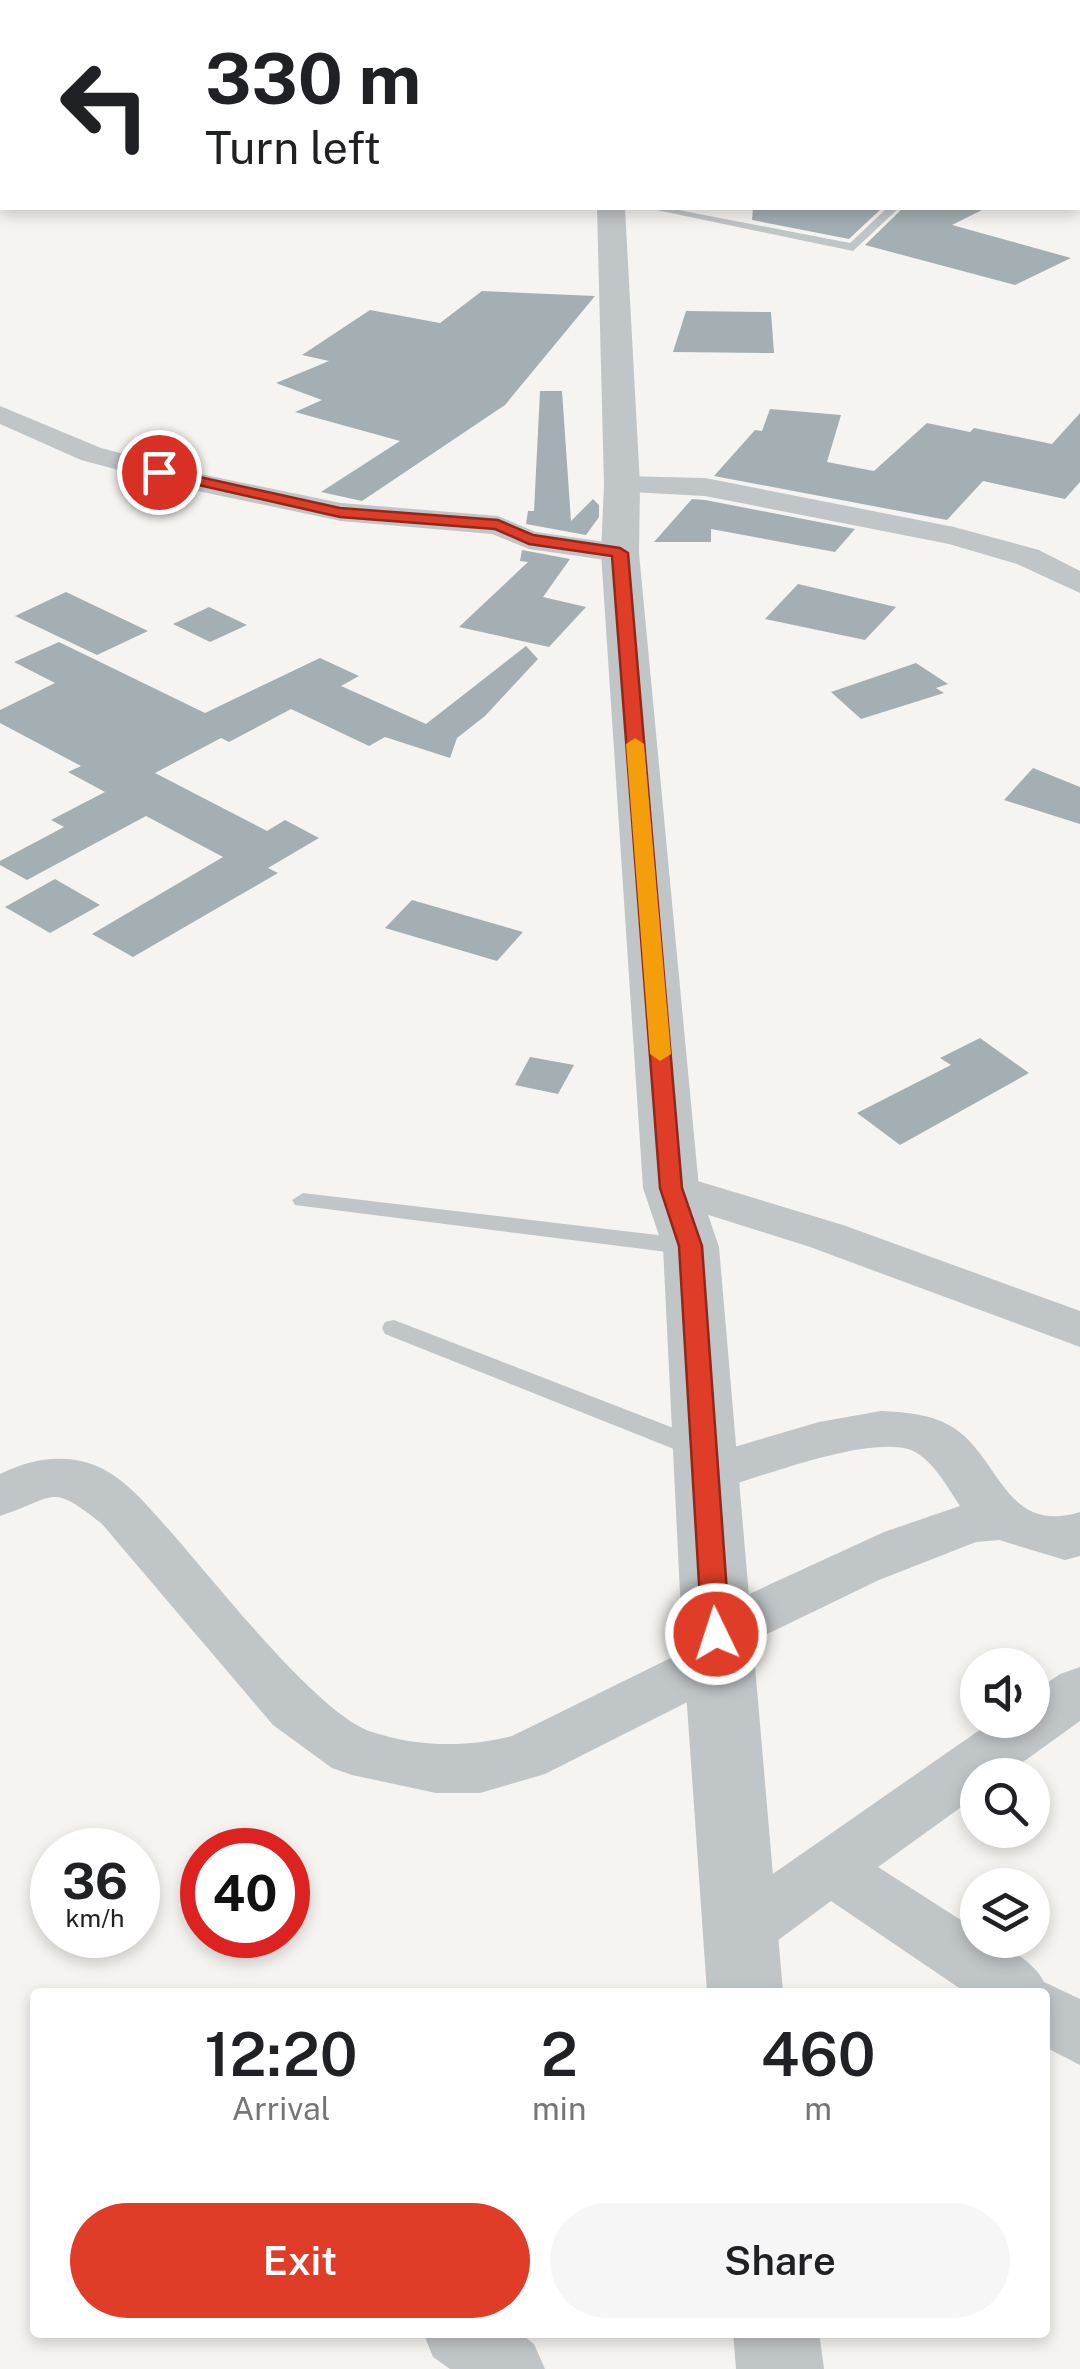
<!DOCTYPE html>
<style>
:root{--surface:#fff;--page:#f6f6f6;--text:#202124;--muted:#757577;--accent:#df3d27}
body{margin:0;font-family:"Public Sans",sans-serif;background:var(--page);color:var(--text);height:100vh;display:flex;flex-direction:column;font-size:38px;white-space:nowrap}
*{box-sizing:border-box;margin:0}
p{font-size:32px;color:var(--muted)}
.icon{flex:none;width:55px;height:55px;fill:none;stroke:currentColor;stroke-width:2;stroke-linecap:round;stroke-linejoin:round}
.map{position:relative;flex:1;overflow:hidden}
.details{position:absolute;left:30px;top:1988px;width:1020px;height:350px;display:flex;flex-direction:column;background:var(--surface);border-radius:10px;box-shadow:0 5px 15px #0003}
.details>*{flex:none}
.hud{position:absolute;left:0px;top:0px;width:1080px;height:210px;box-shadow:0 5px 15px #0003;background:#fff;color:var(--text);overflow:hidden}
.buttons{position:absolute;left:960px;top:1648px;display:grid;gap:20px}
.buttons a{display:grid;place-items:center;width:90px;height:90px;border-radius:50%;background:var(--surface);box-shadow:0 5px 15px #0003;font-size:50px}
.speed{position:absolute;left:30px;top:1828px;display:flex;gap:20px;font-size:50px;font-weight:700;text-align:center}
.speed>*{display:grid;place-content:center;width:130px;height:130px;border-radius:50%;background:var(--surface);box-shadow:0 5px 15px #0003;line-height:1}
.speed small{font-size:25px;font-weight:400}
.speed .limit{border:15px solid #d22;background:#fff;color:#111}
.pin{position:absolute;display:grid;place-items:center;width:85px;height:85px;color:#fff;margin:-42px;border:5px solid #fff;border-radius:50%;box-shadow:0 2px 10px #0007}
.me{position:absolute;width:110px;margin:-55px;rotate:356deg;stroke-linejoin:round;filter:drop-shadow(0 0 8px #0008)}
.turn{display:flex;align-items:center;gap:35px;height:210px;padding:0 40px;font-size:45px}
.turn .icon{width:130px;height:130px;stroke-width:2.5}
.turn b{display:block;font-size:70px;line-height:85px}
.eta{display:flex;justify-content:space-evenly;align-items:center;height:170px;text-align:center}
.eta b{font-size:60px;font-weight:600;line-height:70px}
.action{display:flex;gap:20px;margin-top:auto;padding:20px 40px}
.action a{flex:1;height:115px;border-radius:60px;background:var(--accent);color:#fff;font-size:40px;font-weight:600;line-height:115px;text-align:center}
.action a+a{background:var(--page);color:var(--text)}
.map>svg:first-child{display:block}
.building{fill:#a4afb3}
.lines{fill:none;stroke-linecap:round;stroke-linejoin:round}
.service{fill:#c0c5c7;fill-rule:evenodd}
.minor{fill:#c0c5c7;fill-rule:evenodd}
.tertiary{fill:#c0c5c7;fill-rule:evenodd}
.route{fill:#df3d27;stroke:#912819;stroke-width:2.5}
.slow{fill:#f59e0b}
</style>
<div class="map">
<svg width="1080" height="2369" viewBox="0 0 1080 2369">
<rect width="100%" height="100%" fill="#f5f4f1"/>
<g class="building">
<path d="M753 208H882L849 239 752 220Z"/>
<path d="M903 208H986L952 225 1071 258 1015 285 865 245Z"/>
<path d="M482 291 595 296 505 405 362 501 321 492 400 441 295 412 322 400 276 383 329 361 302 355 370 310 440 323Z"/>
<path d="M686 311 771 312 774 353 673 352Z"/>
<path d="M540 391H562L571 521 593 499 599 505V517L586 535 526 524 528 511H534Z"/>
<path d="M770 409 841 415 827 462 874 471 927 423 970 432 974 428 1052 444 1080 413V482L1065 499 983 481 947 520 714 476 755 430 762 431Z"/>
<path d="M692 499 705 500 855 529 835 552 711 529V542H654Z"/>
<path d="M522 550 570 559 543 597 586 607 549 647 459 627 528 562 520 561Z"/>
<path d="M798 584 896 607 865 640 765 619Z"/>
<path d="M66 592 148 631 97 655 15 616Z"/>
<path d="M209 607 247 625 210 642 173 624Z"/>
<path d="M59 642 205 713 320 658 359 676 341 686 426 724 526 646 538 659 485 716 457 738 450 758 385 737 369 746 291 709 229 742 221 738 155 773 267 831 285 820 319 838 268 868 278 873 133 957 92 934 223 857 146 816 27 880 0 865V861L64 827 51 820 105 792 68 772 81 766 0 723V710L55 683 14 662Z"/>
<path d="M916 663 948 684 936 688 944 693 861 719 831 692Z"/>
<path d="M1033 768 1080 787V824L1004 800Z"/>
<path d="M55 879 100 905 50 933 5 907Z"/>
<path d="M412 900 523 932 497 961 385 928Z"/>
<path d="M980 1038 1029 1073 900 1145 857 1113 951 1065 940 1058Z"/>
<path d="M530 1057 574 1065 558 1094 515 1085Z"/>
</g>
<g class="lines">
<g class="service">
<path d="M647 208H668L850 243 887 208H899L853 251Z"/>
<path d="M303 1193 691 1239 703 1247 691 1255 295 1205 292 1200Z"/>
<path d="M394 1320 707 1441 711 1448 707 1455H689L385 1334 382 1328 385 1322Z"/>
</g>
<g class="minor">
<path d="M1032 0H1060L1061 2H1033Z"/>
<path d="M1080 22V34L1078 35V23Z"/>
<path d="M0 406 101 448 196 473 341 503 498 516 536 532 620 544 631 546 636 553 631 560 620 562 529 549 492 534 341 521 193 490 81 460 0 424Z"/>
<path d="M622 476 705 478 954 527 1039 550 1080 571V593L1017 564 949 544 705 496 612 491 607 485 612 479Z"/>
<path d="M671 1173 843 1225 1080 1311V1347L810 1247 655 1198 648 1188 655 1178Z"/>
<path d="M881 1411C904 1412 929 1414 949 1425 1000 1453 1003 1536 1080 1512V1556L1065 1560 999 1540 976 1542 879 1580 740 1647 747 1660 739 1676 545 1774 480 1793H436L352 1775 332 1768 273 1725 102 1524C49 1482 58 1497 0 1516V1474C33 1458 69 1452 103 1469 130 1483 150 1509 170 1531 213 1579 315 1711 369 1731 415 1747 466 1748 512 1736L695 1646 689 1634 697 1618 884 1532 960 1506C948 1488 931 1456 908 1449 862 1436 752 1480 705 1494L687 1489 679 1475 687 1461 819 1422Z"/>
<path d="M1080 1667V1721L1005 1775H978V1795L878 1867 978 1931V1940C999 1940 1035 1962 1044 1982L1080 1999V2065L1045 2047V1992H965L831 1901 762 1952 740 1960 718 1952 709 1932 718 1912 994 1720H1032V1693L1060 1674Z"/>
<path d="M423 2332H518L534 2344 545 2369H450L433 2357Z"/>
</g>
<g class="tertiary">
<path d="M584 0H606L607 2H584Z"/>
<path d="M597 208H625L640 485 639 553 699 1188 719 1247 783 1992H707L682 1634 663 1247 643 1188 601 553 604 485Z"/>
<path d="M733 2332H819L824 2369H736Z"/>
</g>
</g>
<path class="route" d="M159 468 340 508 498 520 533 535 620 548 628 553 682 1188 702 1246 730 1634 726 1642 716 1645 706 1642 702 1634 679 1246 660 1188 612 556 529 544 495 529 340 517 154 475V469Z"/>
<path class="slow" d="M635 738 644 744 671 1054 660 1061 650 1054 626 744Z"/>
</svg>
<div class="buttons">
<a><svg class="icon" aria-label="sound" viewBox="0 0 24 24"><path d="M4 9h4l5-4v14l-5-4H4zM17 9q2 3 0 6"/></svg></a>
<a><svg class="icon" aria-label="search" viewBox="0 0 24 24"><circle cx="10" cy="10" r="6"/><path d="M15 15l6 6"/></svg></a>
<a><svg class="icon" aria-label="layers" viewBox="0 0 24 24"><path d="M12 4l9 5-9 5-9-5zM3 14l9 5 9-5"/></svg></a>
</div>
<div class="speed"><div>36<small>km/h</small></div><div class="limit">40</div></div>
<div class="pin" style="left:159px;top:472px;background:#d93025"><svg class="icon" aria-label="arrive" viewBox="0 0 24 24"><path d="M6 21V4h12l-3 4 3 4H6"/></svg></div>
<svg class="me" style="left:716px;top:1634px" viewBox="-20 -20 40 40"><circle r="17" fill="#df3d27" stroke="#fff" stroke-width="3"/><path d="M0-11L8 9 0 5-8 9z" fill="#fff"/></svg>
<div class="hud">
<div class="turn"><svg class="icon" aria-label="left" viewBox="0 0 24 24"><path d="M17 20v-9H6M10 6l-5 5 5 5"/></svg><div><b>330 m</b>Turn left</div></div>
</div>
<section class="details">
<div class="eta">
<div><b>12:20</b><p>Arrival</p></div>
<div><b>2</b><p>min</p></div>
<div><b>460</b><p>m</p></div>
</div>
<div class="action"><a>Exit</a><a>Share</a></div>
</section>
</div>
